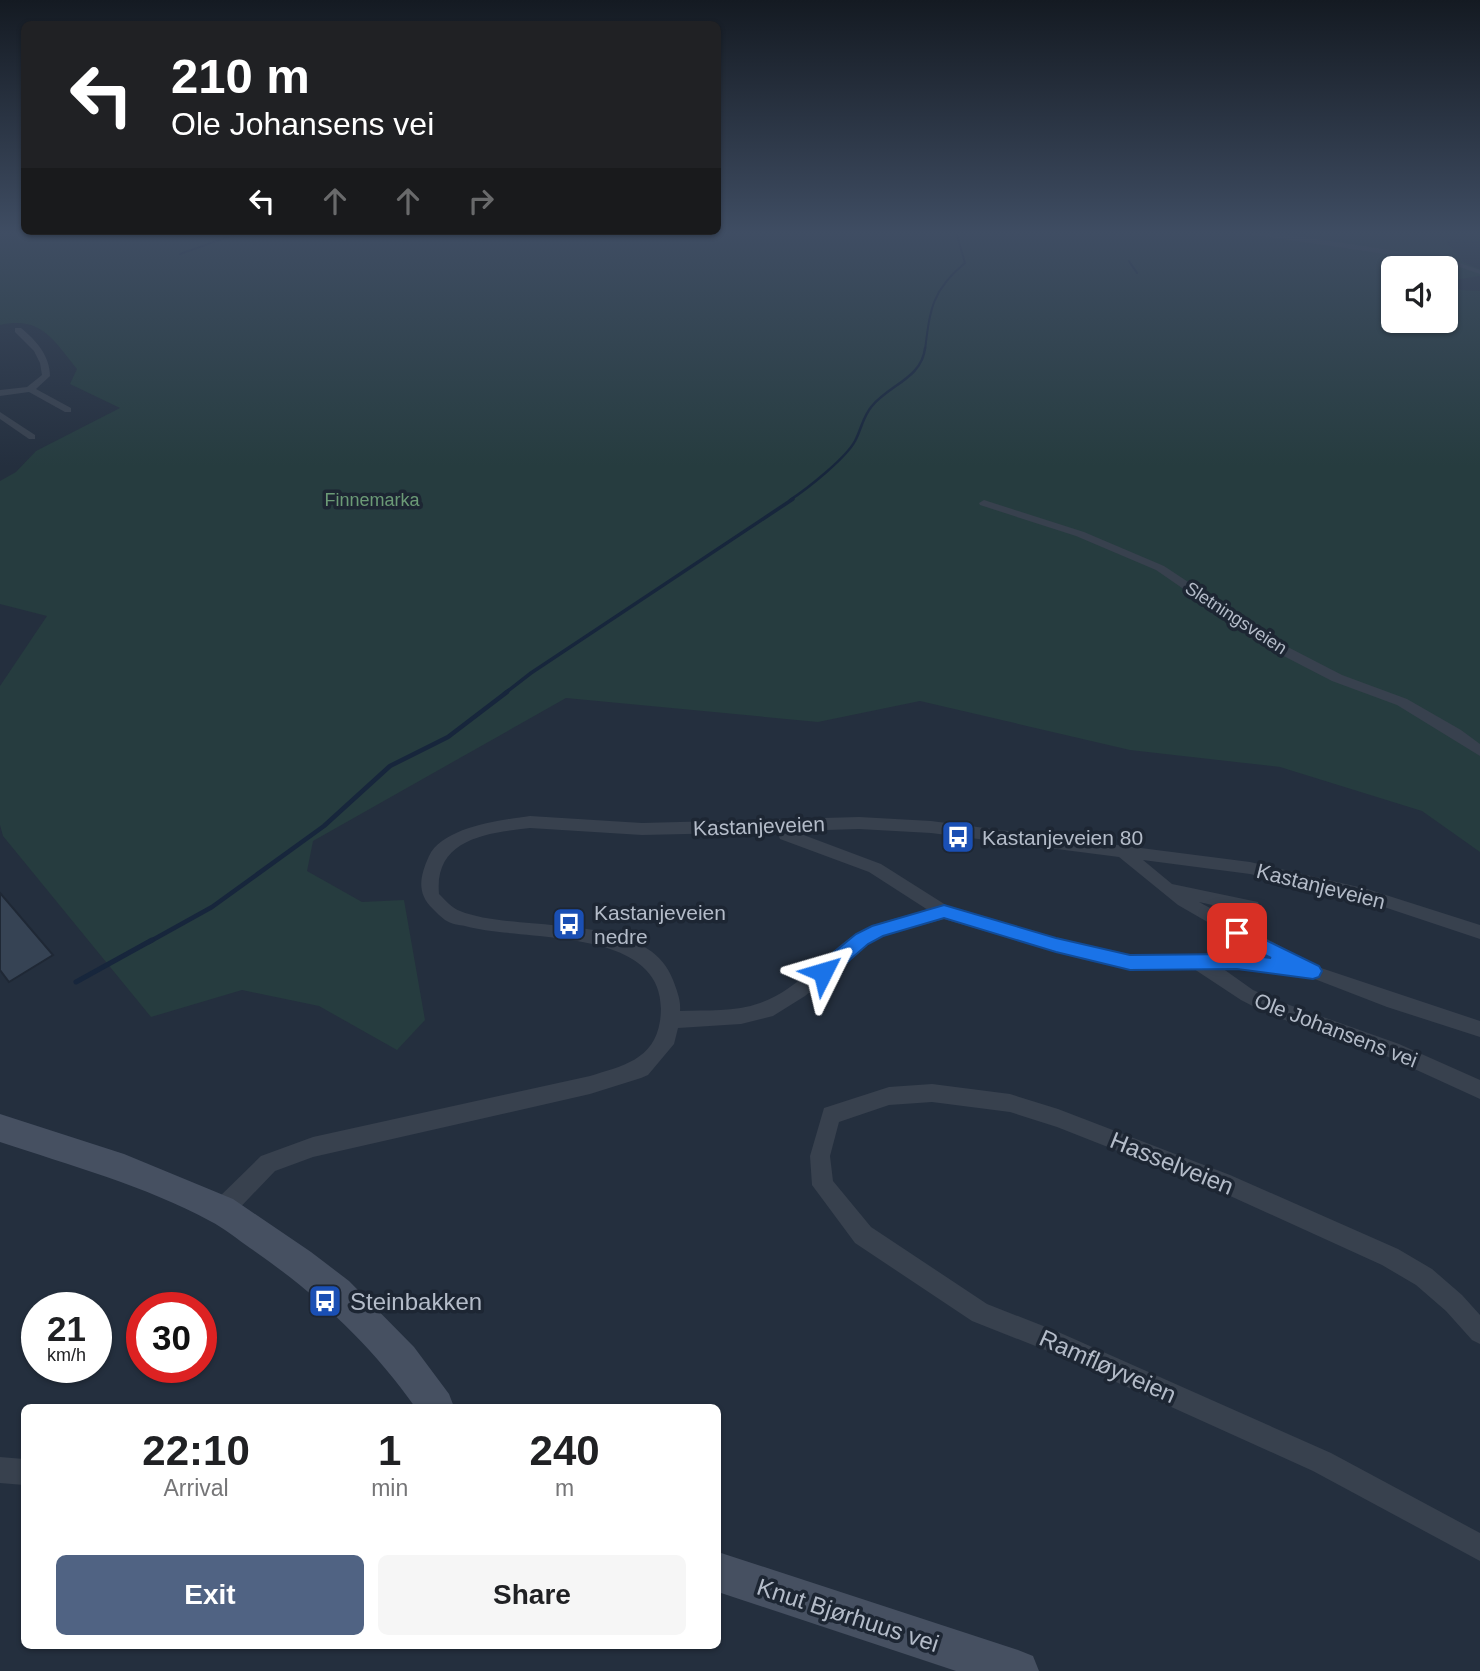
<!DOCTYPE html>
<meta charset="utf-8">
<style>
:root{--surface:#fff;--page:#f6f6f6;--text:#202124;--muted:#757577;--accent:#506383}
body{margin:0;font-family:Helvetica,sans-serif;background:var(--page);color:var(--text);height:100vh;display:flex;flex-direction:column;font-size:26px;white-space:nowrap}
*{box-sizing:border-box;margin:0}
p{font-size:23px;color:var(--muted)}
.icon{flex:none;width:38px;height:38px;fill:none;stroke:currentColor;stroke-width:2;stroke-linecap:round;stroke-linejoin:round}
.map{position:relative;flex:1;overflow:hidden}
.details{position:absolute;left:21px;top:1404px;width:700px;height:245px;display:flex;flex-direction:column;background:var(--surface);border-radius:10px;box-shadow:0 2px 5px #0004}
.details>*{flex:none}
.hud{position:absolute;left:21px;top:21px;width:700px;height:214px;border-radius:10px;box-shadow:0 2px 5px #0004;background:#202124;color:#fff;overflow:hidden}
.buttons{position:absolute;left:1381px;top:256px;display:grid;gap:14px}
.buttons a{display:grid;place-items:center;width:77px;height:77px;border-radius:10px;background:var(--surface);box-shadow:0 2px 5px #0004;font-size:35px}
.speed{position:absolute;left:21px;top:1292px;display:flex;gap:14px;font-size:35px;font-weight:700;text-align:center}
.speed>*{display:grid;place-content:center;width:91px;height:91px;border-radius:50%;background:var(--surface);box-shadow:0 2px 5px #0004;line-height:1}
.speed small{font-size:18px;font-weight:400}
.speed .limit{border:10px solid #d22;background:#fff;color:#111}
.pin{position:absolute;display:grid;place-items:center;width:60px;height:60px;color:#fff;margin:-30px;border-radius:14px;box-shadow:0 4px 10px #0006}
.me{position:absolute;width:77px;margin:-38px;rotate:50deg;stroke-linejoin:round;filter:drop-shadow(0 0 5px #0008)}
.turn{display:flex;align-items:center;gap:24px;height:147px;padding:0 35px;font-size:32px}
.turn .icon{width:91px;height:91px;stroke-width:2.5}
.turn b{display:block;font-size:49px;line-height:60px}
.lanes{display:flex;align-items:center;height:66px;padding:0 35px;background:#0003;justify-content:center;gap:35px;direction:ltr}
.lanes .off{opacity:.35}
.eta{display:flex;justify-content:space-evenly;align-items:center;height:119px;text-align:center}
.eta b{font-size:42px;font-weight:700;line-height:49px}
.primary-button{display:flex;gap:14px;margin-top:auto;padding:14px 35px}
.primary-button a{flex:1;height:80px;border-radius:10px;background:var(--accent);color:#fff;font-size:28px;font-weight:700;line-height:80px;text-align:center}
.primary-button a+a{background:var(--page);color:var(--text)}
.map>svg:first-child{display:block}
.green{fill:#263c3f;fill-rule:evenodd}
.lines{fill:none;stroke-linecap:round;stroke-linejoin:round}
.stream-far4{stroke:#17263c;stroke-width:2}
.stream-far3{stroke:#17263c;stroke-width:2.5}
.stream-far2{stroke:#17263c;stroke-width:3.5}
.stream-far1{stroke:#17263c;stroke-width:4.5}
.stream{stroke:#17263c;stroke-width:5}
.building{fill:#364354;stroke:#1f2835;stroke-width:2}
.minor{fill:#38414e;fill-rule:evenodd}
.secondary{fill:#465061;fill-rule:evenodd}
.route{fill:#1a73e8;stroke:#114b97;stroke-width:2}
.labels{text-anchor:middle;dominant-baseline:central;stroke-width:7;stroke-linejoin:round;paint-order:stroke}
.far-park-label{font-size:18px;fill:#6b9a76;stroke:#1d2633}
.far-street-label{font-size:18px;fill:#b4bcc9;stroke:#1d2633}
.street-label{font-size:21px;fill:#b4bcc9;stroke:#1d2633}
.poi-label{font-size:21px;fill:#b4bcc9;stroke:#1d2633;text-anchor:start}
.near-street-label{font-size:24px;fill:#b4bcc9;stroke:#1d2633}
.near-poi-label{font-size:24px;fill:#b4bcc9;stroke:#1d2633;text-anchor:start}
</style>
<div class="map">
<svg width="1480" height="1671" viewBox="0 0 1480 1671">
<rect width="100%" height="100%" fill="#242f3e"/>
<path class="green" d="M0 232H1480V241L1451 239 1447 243 1463 262 1480 269V276L1447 281C1457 292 1465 290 1480 291V852L1422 811 1280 767 1130 750 920 701 818 722 566 698 313 841 307 871 362 902 404 900 425 1020 397 1050 319 1006 242 990 151 1017 3 836 0 825V686L47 616 0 604V481L16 472 36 451 120 408 70 384 77 369C53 340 42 316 0 325ZM1393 268H1446V320H1393Z"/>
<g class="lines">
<g class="stream-far4">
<path d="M1425 232H1479"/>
<path d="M180 254 236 234"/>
<path d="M1129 261 1137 273"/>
<path d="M925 350C930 309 932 290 965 263L956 232"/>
</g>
<path class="stream-far3" d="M790 500C807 489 846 458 855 441 861 430 863 416 872 406 889 385 922 378 925 348"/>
<path class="stream-far2" d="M504 694 531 673 793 499"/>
<path class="stream-far1" d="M149 942 212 907 324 826 390 766 448 737 507 692"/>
<path class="stream" d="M76 982 152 940"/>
</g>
<path class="building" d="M0 893 53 955 9 982 0 970Z"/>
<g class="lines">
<g class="minor">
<path d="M1234 232H1271L1442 258 1439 254 1442 252 1451 260 1480 270V274L1448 263Z"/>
<path d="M15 328H21C36 340 50 356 50 376L36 389 71 408V412H65L29 392 0 396V390L27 387 42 375 40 363 34 351 15 332Z"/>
<path d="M0 412 35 435V439H29L0 419Z"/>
<path d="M984 500 1084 532 1164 566 1282 644 1342 675 1407 699 1461 730 1480 744V756L1397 705 1332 681 1272 650 1156 570 1076 536 980 505 979 503Z"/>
<path d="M530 816 642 823 859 817 931 821 1250 862 1367 889 1480 925V939L1366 901 1250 874 1143 860 1172 884 1258 902 1260 907 1258 912 1252 914 1199 902 1304 959 1306 963 1480 1021V1037L1387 1007 1312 978 1222 968 1253 990 1281 1002 1399 1044 1480 1080V1099L1386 1056 1268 1014 1241 1000 1194 969H1130L1056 952 944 919 883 936 868 944 805 996 773 1016 741 1024 678 1028 674 1044 648 1075 641 1078 590 1094 313 1157 275 1171 230 1218 222 1221 214 1218 211 1210 214 1202 261 1156 313 1137 590 1076C622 1066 654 1060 660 1021 674 924 526 943 465 926 459 925 451 924 445 920 441 917 437 913 433 909 416 893 420 876 429 856 443 827 501 820 530 816ZM530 828 642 835 777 832 780 839 869 872 928 910C904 917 877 921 856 934 823 955 798 990 760 1003 735 1012 706 1010 680 1011 681 1000 677 991 673 980 648 910 517 934 460 911 452 908 445 900 439 894 434 839 486 833 530 828ZM859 829 931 833 1119 857 1178 905 1270 958 1237 954 1130 955 1056 938 949 907 881 864 793 831Z"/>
<path d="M932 1084 1010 1094 1058 1109 1230 1175 1398 1249 1432 1269 1462 1295 1480 1315V1344L1472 1340 1446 1311 1416 1285 1382 1265 1217 1190 1057 1127 1010 1112 932 1102 889 1105 839 1122 830 1156 833 1181 871 1227 987 1304 1056 1331 1331 1453 1480 1533V1561L1313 1471 1043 1349 972 1321 855 1243 812 1185 810 1156 824 1108 889 1087Z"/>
<path d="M0 1457 24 1459V1485L0 1483Z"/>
</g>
<g class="secondary">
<path d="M0 1114 124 1154 233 1199 311 1252 349 1281 414 1347 449 1394 454 1407H415C370 1343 314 1292 250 1248 237 1239 224 1228 210 1221 146 1186 69 1165 0 1142Z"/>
<path d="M718 1552 1018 1650 1033 1656 1039 1671H956L718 1592Z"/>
</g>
</g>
<linearGradient id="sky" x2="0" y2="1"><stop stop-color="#141a22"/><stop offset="0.5" stop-color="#3f4d63"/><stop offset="1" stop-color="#3f4d63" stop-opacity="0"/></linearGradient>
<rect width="1480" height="466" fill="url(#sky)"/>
<path class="route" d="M944 905 1056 938 1130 955 1237 954 1271 958 1231 938 1229 933 1231 928 1237 926 1319 966 1322 971 1319 977 1313 979 1237 969 1130 970 1056 952 944 918 883 936 868 944 830 977 823 979 817 977 814 972 817 966 856 934 872 926Z"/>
<defs>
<symbol id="bus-square" viewBox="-11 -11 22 22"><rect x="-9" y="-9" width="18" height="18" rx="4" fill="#1a4fb4" stroke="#1d2633"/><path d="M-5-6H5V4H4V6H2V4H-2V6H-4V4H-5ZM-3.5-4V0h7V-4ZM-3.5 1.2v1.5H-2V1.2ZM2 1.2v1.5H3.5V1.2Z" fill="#fff"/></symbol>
</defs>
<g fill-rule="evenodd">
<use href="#bus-square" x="939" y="818" width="38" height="38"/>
<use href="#bus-square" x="550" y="905" width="38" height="38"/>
<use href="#bus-square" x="306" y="1282" width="38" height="38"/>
</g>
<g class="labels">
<g class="far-park-label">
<text x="372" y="500">Finnemarka</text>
</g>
<g class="far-street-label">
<text transform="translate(1236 618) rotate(33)">Sletningsveien</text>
</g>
<g class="street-label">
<text transform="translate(759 826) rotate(-2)">Kastanjeveien</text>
<text transform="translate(1321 886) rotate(14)">Kastanjeveien</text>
<text transform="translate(1336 1030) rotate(21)">Ole Johansens vei</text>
</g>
<g class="poi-label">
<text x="982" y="837">Kastanjeveien 80</text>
<text x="594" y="912">Kastanjeveien<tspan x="594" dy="24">nedre</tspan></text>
</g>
<g class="near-street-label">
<text transform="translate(1172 1163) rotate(22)">Hasselveien</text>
<text transform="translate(1108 1366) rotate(24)">Ramfløyveien</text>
<text transform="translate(848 1615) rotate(18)">Knut Bjørhuus vei</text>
</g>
<g class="near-poi-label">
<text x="350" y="1301">Steinbakken</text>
</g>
</g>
</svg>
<div class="buttons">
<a><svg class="icon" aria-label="sound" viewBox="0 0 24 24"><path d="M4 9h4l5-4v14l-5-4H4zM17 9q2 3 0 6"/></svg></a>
</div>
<div class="speed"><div>21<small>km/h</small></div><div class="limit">30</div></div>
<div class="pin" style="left:1237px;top:933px;background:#d93025"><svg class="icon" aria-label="arrive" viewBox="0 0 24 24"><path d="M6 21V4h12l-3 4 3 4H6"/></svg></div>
<svg class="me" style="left:823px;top:972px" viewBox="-20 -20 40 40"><path d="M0-17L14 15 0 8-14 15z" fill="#1a73e8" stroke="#fff" stroke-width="4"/></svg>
<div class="hud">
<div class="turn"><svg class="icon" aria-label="left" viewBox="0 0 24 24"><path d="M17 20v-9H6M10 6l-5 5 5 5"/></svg><div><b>210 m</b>Ole Johansens vei</div></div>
<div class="lanes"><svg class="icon" aria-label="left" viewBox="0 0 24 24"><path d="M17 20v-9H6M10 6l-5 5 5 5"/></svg><svg class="icon off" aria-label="ahead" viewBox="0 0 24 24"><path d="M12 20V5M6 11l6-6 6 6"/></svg><svg class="icon off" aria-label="ahead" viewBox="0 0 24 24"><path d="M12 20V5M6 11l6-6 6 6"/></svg><svg class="icon off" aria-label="right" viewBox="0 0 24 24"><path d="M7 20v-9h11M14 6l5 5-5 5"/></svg></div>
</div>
<section class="details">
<div class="eta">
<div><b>22:10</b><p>Arrival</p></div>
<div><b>1</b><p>min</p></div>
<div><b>240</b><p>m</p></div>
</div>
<div class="primary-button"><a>Exit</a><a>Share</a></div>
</section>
</div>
